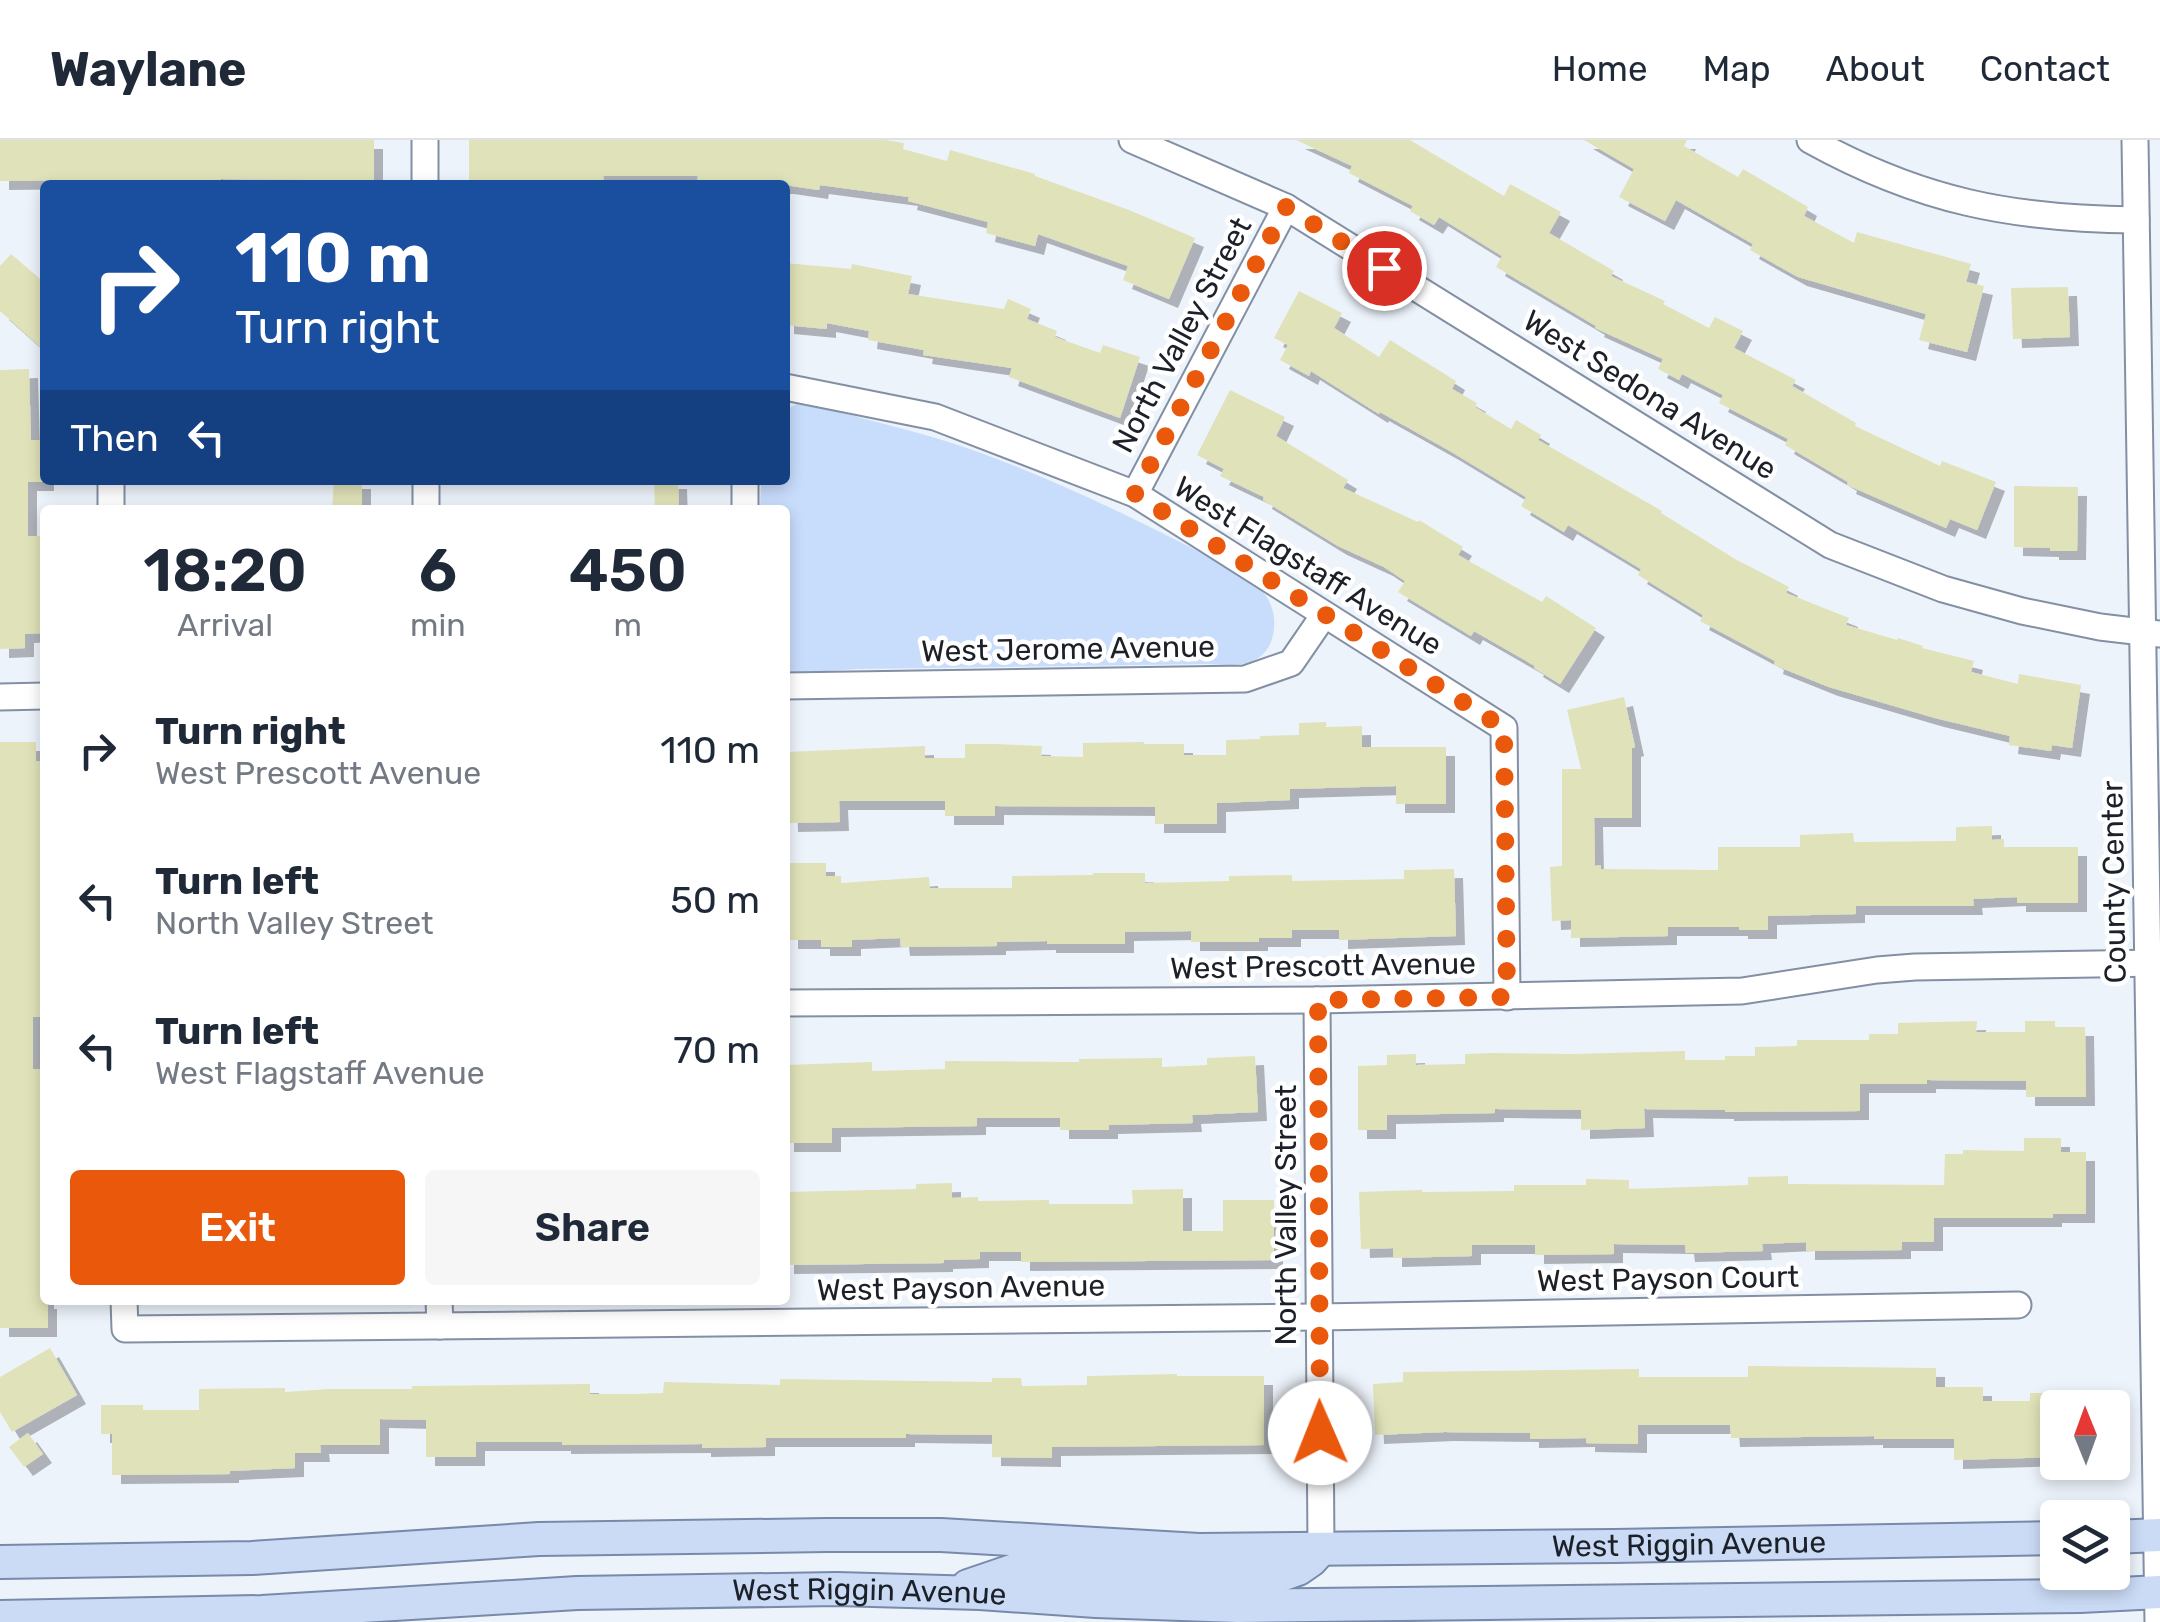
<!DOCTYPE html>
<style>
:root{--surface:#fff;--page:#f6f6f7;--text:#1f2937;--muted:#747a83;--line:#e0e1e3;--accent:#ea580c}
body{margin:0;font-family:Rubik,sans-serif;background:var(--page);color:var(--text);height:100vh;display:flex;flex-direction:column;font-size:38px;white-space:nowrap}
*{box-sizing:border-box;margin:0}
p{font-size:32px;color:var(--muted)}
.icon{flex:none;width:55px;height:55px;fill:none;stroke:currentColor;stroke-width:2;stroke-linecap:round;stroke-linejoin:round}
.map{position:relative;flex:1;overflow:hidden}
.sheet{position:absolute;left:40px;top:365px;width:750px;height:800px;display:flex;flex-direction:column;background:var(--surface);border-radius:10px;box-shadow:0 5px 15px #0003}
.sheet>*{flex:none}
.banner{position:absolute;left:40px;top:40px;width:750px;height:305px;border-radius:10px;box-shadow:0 5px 15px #0003;background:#1a4fa0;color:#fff;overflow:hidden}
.needle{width:65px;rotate:359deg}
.fabs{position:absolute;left:2040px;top:1250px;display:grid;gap:20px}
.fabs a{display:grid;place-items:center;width:90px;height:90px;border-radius:10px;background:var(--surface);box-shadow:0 5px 15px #0003;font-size:50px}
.pin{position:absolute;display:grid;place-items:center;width:85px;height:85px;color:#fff;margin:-42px;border:5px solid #fff;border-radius:50%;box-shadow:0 2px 10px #0007}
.me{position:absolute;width:110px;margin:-55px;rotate:359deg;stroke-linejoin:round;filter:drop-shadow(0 0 8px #0008)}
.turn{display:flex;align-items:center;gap:35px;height:210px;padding:0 30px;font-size:45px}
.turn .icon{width:130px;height:130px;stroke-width:2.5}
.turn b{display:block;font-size:70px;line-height:85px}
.then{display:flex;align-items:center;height:95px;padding:0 30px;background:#0003;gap:20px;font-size:38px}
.eta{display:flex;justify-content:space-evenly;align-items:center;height:170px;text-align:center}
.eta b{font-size:60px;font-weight:600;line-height:70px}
.button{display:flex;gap:20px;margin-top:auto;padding:20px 30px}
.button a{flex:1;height:115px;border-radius:10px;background:var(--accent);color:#fff;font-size:40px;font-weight:600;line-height:115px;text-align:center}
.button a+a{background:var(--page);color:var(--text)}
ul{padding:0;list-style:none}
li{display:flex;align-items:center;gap:30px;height:150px;padding:0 30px}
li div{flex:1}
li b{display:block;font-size:38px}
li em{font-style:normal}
header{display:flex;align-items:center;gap:60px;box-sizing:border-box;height:140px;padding:0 50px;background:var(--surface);border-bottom:2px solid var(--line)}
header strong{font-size:48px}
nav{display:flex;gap:55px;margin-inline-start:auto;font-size:35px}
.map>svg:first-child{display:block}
.green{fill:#c8dcfc}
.building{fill:#e0e2b9;filter:url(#shadow)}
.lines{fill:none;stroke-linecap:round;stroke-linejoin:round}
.minor-casing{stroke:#838fa3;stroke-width:29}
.major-casing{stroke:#778aaa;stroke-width:36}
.minor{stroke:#fff;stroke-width:25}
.major{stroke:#cbdbf5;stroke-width:32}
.route{stroke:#ea580c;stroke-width:18;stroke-dasharray:0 32.4}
.labels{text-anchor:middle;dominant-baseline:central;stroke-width:9;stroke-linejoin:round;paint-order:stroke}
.street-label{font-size:30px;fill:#1c2129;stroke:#fff}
</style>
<header>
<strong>Waylane</strong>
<nav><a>Home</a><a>Map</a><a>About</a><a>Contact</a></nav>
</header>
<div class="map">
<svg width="2160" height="1482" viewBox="0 0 2160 1482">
<defs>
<filter id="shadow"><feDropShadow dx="9" dy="9" stdDeviation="0" flood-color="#0004"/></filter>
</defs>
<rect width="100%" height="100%" fill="#edf3fb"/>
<path class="green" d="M797 264 814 265C862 279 913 290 961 306 1036 332 1107 365 1178 401 1201 412 1222 425 1244 439 1250 443 1258 447 1263 452 1275 466 1277 485 1271 502 1259 530 1230 525 1205 524L857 529 785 534V370H760L761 340H785V270Z"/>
<g class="building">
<path d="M0 0H374V45H314V40L221 39V45H93V40L0 41Z"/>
<path d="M469 0H885L904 3 903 9 947 21 950 10 1035 34V36L1129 70 1195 98 1169 159 1123 140 1128 126 1038 94 1035 106 986 93 988 82 908 61 909 57 820 45 819 50 785 45H697L698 36H603L604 41 469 45Z"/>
<path d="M1296 0H1410L1504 56 1510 44 1561 72 1549 93 1614 131 1611 136 1665 161 1663 164 1709 188 1715 177 1743 191 1734 208 1796 240 1792 246 1856 283 1855 286 1940 326 1942 321 1996 342 1977 390 1950 379 1946 388 1847 345 1848 342 1785 305 1788 299 1719 263 1723 255 1682 234 1679 240 1658 229 1663 219 1595 188 1596 186 1496 127 1502 116 1439 77 1434 85 1410 71 1413 66 1349 33 1352 26Z"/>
<path d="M1584 0H1687L1684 6 1738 37 1743 29 1808 67 1804 76 1854 103 1857 92 1971 124 1966 142 1984 146 1967 212 1919 200 1926 174 1798 137 1750 110 1753 104 1676 60 1665 81 1619 57 1634 29Z"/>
<path d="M11 114 45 143V211L0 171V126Z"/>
<path d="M785 123 851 129 852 124 912 136 908 154 1004 169 1008 159 1031 169 1027 179 1057 191 1055 197 1100 213 1103 205 1140 217 1120 278 1009 237 1012 228 923 215 924 210 868 200 869 191 827 183V189L785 185Z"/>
<path d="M2068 147 2070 197 2013 199 2011 148Z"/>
<path d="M1299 151 1342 173 1334 188 1379 217 1390 200 1456 241 1452 249 1477 263 1475 267 1511 289 1516 280 1541 295 1538 300 1662 371 1661 373 1735 419 1789 447 1786 453 1849 478 1846 485 1897 500 1898 498 1923 506 1922 508 1974 521 1971 532 2018 544 2019 534 2081 545 2072 608 2052 605 2051 611 2009 605 2010 596 1935 578 1829 547 1774 525 1775 521 1700 481 1703 475 1638 435 1641 429 1568 385 1564 392 1521 366 1526 357 1450 311 1380 272 1379 274 1311 231 1309 236 1280 220 1288 205 1274 198Z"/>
<path d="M29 229 31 300H45V342H28V396H45V493L25 494V508L0 509V230Z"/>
<path d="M1230 250 1285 277 1276 296 1348 340 1343 348 1418 382 1419 380 1463 407 1458 415 1542 462 1546 456 1596 488 1560 544 1534 528 1535 526 1474 491 1471 496 1398 452 1405 441 1384 427 1338 406 1263 360 1264 357 1220 336 1224 329 1197 315Z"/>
<path d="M334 340H362V370H332Z"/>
<path d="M654 340H678L679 370H655Z"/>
<path d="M2014 346 2078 347 2077 411H2050V408L2014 407Z"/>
<path d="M1624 557 1635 607 1632 608V678H1594L1595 726 1601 725V729L1718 730V707H1800V695L1853 693 1854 702 1956 701V687L1992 686V700L2004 699V707H2078V763H2017V757L1973 759 1974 766H1856V774L1768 776V790H1739V787H1668V796L1571 798V780L1552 781 1550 727 1562 726V629H1581L1567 570Z"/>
<path d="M1326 582V587L1362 586V607H1446V664H1396V646L1290 649V660L1217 663V684H1155V667L995 666V676H945V661H839L840 682 789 683 787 612 925 606V618H965V604H996L1042 606 1041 616 1083 617V603L1144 602V604H1184V615H1226V600L1260 599V596L1299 595V583Z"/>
<path d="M0 602H36V621H45V877H33V929H45V1160H48V1188H0Z"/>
<path d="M789 723H826V736H841V743L929 737 930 748H1012V736L1093 735V733H1145V743L1229 741V736L1292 735V741L1404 739V730L1454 729 1456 796 1339 800V790H1292V798H1259V802H1191V791L1125 792V804H1047V801L997 802V806L901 807 900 798 852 800V807H821V800H789Z"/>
<path d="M1977 881 1976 892H2025V881H2055V887H2085L2086 957H2026V941L1927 940V944H1860V971L1725 972V970L1644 969 1645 988 1581 990V970L1495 969V973L1387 975V990H1358V926L1387 925V915L1416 914V925L1465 924V914L1493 913 1573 914 1685 911V920H1725V916H1755V907L1797 906V900H1869V894H1898V883Z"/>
<path d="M1255 916 1258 972 1192 975 1193 983 1109 985V990H1060V978H977V986L832 988V1003H785V925L872 922V931L910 930 945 929V921L1079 922V919L1162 918V927L1207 925V918Z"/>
<path d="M2024 998H2061V1012H2086V1074H2053V1078H1934V1102H1902V1110L1806 1111V1102L1762 1104 1763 1111 1686 1113 1685 1105 1614 1104V1114L1535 1115V1105H1472V1116L1393 1118V1108L1361 1109 1359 1052 1422 1050V1052L1514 1051V1045H1586V1039L1629 1040V1049L1748 1045V1037L1788 1036V1044L1944 1045 1945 1014H1963V1010L2024 1011Z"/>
<path d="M952 1043V1058L978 1057V1061L1049 1060V1064H1133L1132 1050 1183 1049V1091H1223V1060H1274V1120L1021 1122V1112H980V1119L944 1120V1123L785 1125V1052L916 1049V1044Z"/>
<path d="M50 1208 77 1255 12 1292 0 1272V1237Z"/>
<path d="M1748 1226 1936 1228V1247H1983V1261H2030V1253H2058V1317L1954 1320V1299H1874V1296L1731 1298 1730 1285H1638V1304L1586 1303V1298L1530 1299V1293L1445 1292 1375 1295 1373 1244 1403 1242V1232L1639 1229V1237H1748Z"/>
<path d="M1177 1234V1236H1264V1305L1052 1307V1318L992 1317V1295L906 1294V1298H766V1307L702 1308V1304L562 1305V1302H476V1317H426V1280L380 1279V1305H320L321 1313H295V1328L230 1331V1334L112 1335V1294H101V1265H143V1270H199V1249L285 1248V1252L329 1249H412V1246L590 1244V1254H633L663 1253 664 1242 780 1245V1239L992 1242V1238H1021L1022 1246 1087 1245V1236Z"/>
<path d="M28 1293 43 1314 24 1327 9 1307Z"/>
</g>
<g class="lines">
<defs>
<g id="minor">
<path d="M425 0V45"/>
<path d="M1132 0 1286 67 1830 405 1943 449 2022 471 2100 487 2160 494"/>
<path d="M1810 0C1920 61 2012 79 2136 80"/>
<path d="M2135 0 2158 1482"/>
<path d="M785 247 935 277 1135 354 1504 588 1507 857"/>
<path d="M111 340V370"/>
<path d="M426 340V370"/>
<path d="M745 340V370"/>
<path d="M1135 354 1286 67"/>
<path d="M785 546 1245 539 1291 523 1324 475"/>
<path d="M0 557 45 556"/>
<path d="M1317 860 1321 1409"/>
<path d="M785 863 1317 860 1742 851 1877 830 1915 827 2160 823"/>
<path d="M124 1160 125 1189 1318 1177 2018 1165"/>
<path d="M439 1160 440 1186"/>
</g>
<g id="major">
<path d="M2112 1397 2160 1395"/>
<path id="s1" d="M0 1422 252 1418 539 1399 827 1395H941L1199 1410 1614 1406 2058 1398"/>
<path d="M968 1446 1021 1428 1155 1437 1216 1439 1264 1437 1278 1436 1298 1429 1311 1420 1321 1409"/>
<path id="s2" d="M0 1477 262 1472 577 1453 837 1449 980 1453 1096 1461 1238 1466 2080 1456 2160 1452"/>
</g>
</defs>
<use href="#minor" class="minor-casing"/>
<use href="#major" class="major-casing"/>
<use href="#minor" class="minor"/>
<use href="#major" class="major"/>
</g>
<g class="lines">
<path class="route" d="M1320 1293 1318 860 1507 857 1504 588 1135 354 1286 67 1384 128"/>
</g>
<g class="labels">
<g class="street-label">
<text transform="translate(1182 195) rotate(-62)">North Valley Street</text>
<text transform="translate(1650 255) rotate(32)">West Sedona Avenue</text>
<text transform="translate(1308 426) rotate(32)">West Flagstaff Avenue</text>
<text transform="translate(1068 509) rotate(-1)">West Jerome Avenue</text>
<text transform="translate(2114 742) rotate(-91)">County Center</text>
<text transform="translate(1323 826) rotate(-1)">West Prescott Avenue</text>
<text transform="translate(1286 1075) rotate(-90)">North Valley Street</text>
<text transform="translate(1668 1139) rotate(-1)">West Payson Court</text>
<text transform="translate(961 1148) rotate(-1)">West Payson Avenue</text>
<text stroke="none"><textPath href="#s1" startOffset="1690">West Riggin Avenue</textPath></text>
<text stroke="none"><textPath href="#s2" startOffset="870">West Riggin Avenue</textPath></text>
</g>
</g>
</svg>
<div class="fabs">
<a><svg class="needle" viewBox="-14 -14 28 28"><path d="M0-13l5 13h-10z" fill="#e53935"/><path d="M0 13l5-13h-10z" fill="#747a83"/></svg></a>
<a><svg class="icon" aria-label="layers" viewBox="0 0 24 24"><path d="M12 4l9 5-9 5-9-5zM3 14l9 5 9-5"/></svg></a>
</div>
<div class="pin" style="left:1384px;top:128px;background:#d93025"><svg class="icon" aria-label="arrive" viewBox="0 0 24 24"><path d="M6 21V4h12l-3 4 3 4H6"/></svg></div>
<svg class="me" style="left:1320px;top:1293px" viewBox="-20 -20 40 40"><circle r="19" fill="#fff"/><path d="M0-13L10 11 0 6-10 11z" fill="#ea580c"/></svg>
<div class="banner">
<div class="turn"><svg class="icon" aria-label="right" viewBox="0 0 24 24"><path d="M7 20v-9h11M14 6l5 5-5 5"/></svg><div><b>110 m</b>Turn right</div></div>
<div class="then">Then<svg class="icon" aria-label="left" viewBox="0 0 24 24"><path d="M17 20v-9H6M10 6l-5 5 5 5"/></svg></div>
</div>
<section class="sheet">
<div class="eta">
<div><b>18:20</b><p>Arrival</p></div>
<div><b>6</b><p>min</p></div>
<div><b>450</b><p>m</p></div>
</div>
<ul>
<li><svg class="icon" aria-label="right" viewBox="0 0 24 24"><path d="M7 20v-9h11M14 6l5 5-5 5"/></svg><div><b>Turn right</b><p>West Prescott Avenue</p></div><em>110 m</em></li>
<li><svg class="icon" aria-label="left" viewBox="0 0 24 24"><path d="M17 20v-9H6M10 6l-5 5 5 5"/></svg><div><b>Turn left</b><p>North Valley Street</p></div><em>50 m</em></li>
<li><svg class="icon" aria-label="left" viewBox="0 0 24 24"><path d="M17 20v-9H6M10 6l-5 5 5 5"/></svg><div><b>Turn left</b><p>West Flagstaff Avenue</p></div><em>70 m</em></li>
</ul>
<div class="button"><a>Exit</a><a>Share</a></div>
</section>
</div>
